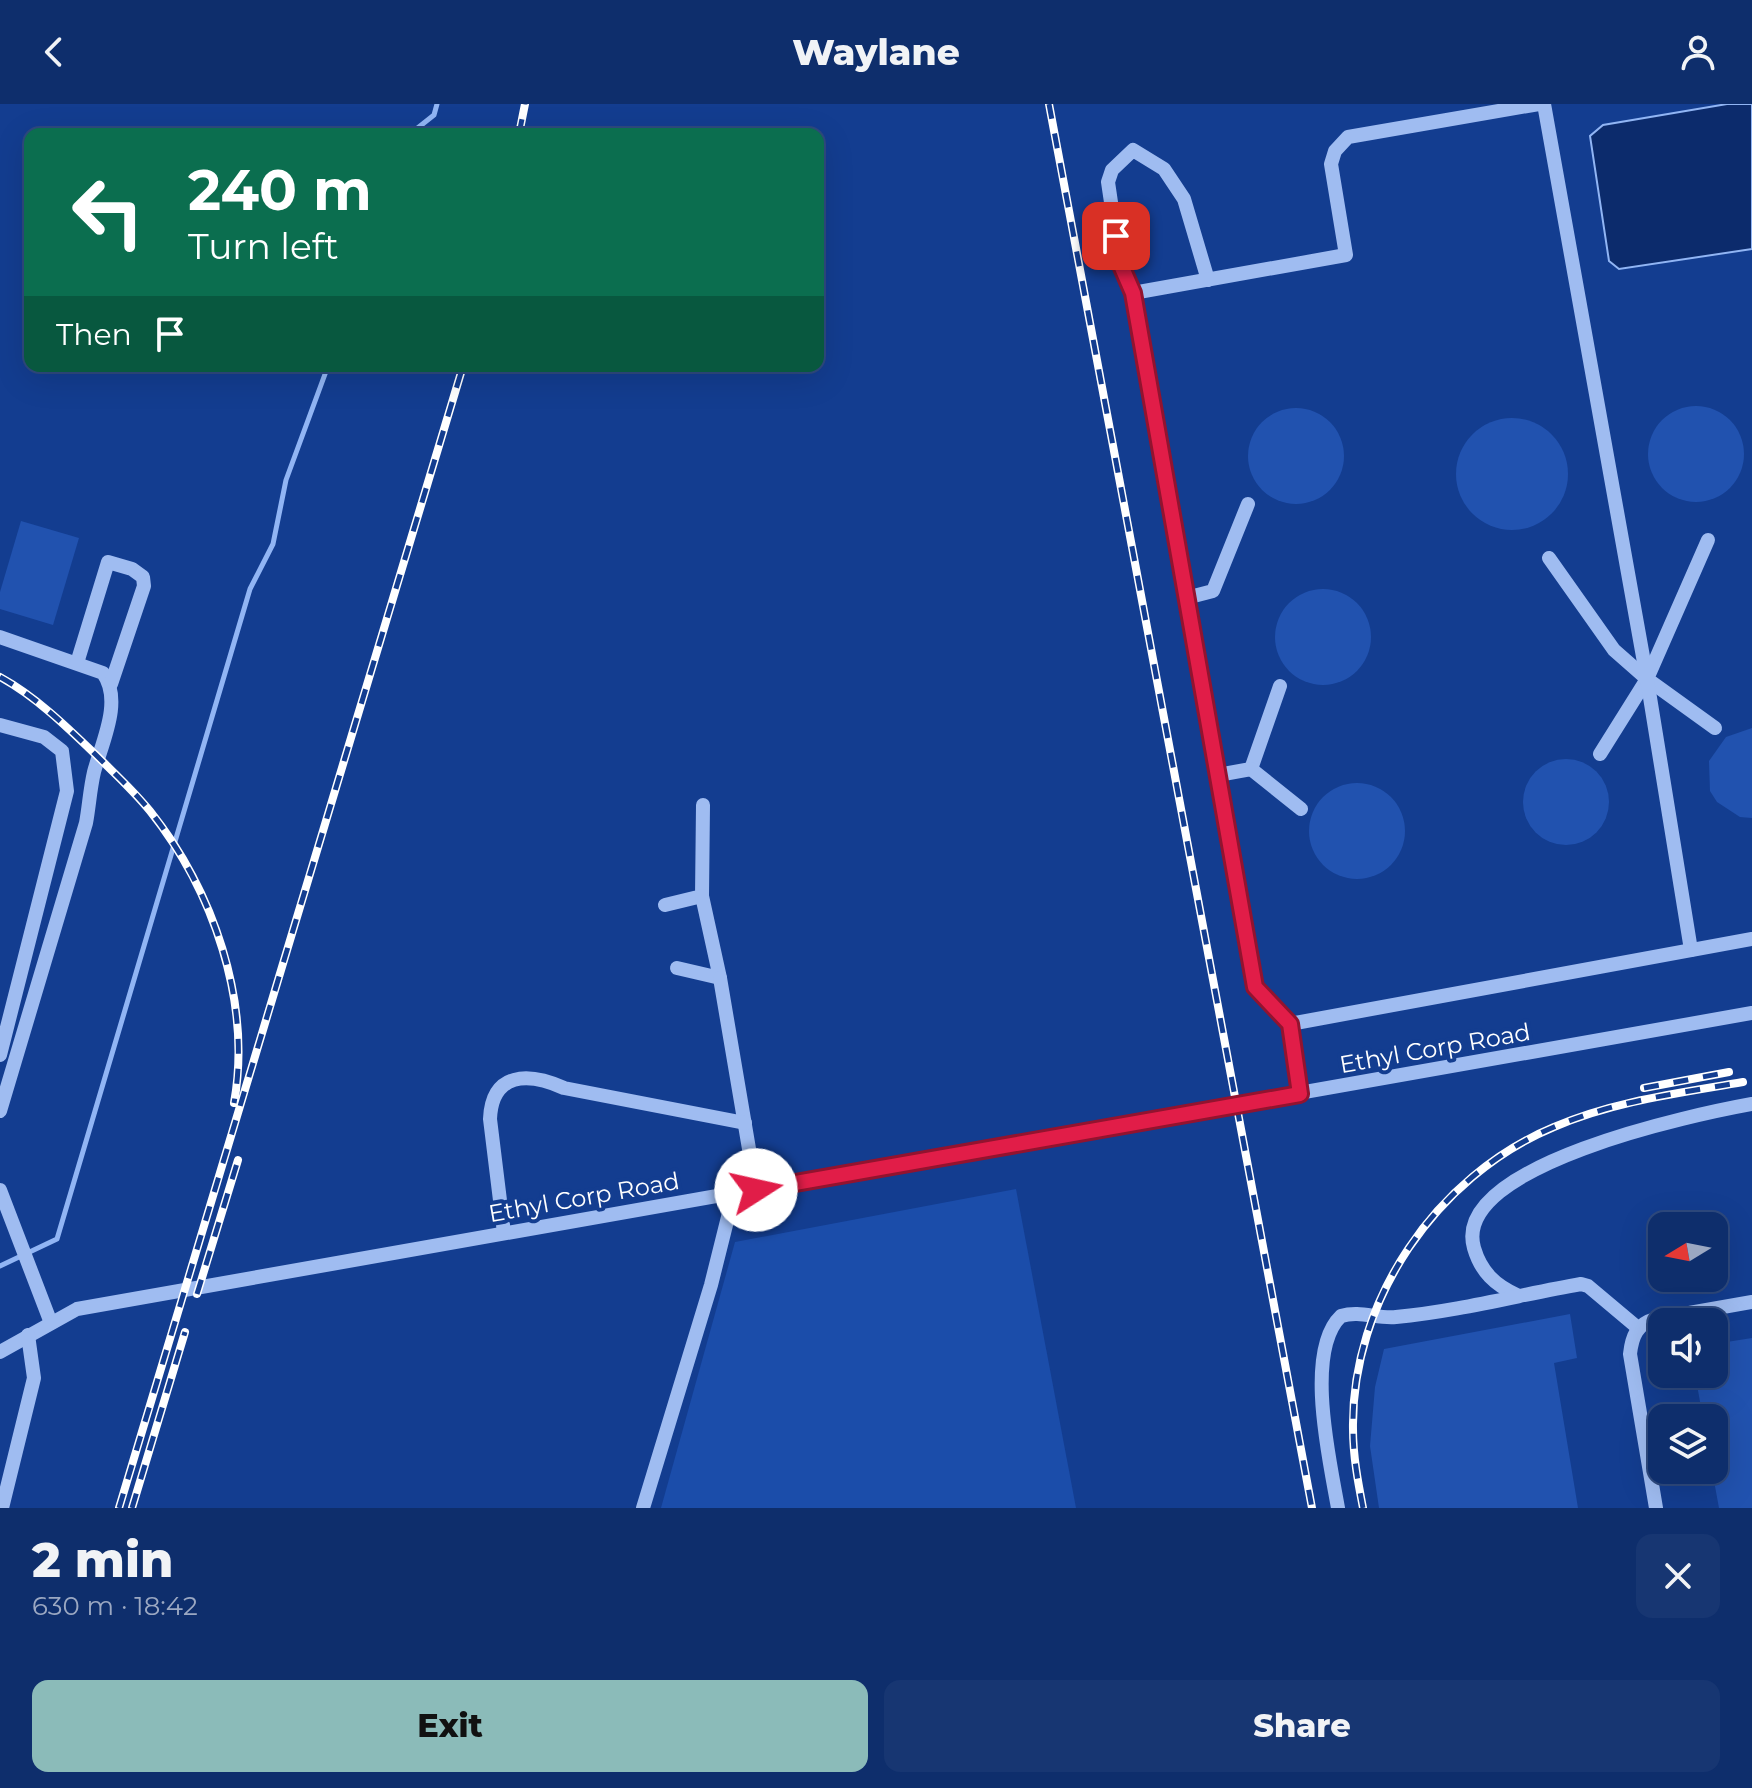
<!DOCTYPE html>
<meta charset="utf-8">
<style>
:root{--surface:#0e2e6c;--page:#173672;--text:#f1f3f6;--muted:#9ba8c2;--line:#2e4a7f;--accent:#8bbbb9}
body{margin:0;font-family:Montserrat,sans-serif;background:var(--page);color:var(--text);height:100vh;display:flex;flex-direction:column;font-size:30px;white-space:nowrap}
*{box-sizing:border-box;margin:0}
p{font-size:26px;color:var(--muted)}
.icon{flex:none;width:44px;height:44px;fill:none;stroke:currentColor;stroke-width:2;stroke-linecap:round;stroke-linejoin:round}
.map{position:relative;height:1404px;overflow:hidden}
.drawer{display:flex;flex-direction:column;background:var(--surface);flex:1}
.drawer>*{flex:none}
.guide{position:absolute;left:24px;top:24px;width:800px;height:244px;border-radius:16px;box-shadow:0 8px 32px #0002,0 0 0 2px var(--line);background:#0b6e4f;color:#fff;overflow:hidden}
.needle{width:52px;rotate:260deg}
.fabs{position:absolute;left:1648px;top:1108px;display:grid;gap:16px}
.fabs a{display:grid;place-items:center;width:80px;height:80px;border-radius:16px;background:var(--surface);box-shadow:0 8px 32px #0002,0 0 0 2px var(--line);font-size:40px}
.pin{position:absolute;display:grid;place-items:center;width:68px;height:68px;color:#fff;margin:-34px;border-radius:16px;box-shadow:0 4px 12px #0006}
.me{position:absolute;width:88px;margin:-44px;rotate:80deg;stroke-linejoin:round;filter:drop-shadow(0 0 6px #0008)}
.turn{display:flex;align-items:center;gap:28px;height:168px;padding:0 32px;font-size:36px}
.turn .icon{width:104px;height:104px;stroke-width:2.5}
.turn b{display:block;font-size:56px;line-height:68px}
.then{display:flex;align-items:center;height:76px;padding:0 32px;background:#0003;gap:16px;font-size:30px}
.round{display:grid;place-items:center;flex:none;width:84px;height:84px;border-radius:16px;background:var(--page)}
.head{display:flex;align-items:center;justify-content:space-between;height:136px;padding:0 32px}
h1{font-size:48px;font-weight:800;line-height:60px}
.action{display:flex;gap:16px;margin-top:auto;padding:16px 32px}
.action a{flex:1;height:92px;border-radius:16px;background:var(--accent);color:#111;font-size:32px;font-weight:800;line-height:92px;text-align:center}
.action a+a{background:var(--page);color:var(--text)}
header{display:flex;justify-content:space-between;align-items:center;height:104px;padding:0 32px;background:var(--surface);font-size:36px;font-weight:800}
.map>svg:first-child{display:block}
.green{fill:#1b4daa}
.water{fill:#0c2b6c;stroke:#91b5f4;stroke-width:2}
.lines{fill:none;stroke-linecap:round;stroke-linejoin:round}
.stream{stroke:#91b5f4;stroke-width:5}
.building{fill:#2152af}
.minor{stroke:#9fbcf1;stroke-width:14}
.rail-casing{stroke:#fff;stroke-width:8}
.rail{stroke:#133d90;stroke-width:5;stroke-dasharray:15;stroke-linecap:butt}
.route-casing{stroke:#92132f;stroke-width:20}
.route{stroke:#e11d48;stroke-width:14}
.labels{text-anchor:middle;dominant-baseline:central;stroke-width:8;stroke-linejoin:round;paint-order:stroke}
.street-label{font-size:24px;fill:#fff;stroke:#133d90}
</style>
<header><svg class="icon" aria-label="back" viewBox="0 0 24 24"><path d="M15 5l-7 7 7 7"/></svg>Waylane<svg class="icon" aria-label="person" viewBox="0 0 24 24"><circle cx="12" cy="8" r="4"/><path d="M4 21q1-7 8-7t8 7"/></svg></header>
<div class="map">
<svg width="1752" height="1404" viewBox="0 0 1752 1404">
<rect width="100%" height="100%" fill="#133d90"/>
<path class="green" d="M1016 1085 1076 1404H661L735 1138Z"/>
<path class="water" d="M1727 0H1752V145L1619 165 1609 157 1590 32 1603 21Z"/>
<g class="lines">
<g class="stream">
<path d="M410 30 434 11 437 0"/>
<path d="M0 1162 57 1135 250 485 273 440 286 376 328 262"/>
</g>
</g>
<g class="building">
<circle cx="1696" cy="350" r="48"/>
<circle cx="1296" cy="352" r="48"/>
<circle cx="1512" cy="370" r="56"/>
<path d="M21 417 79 434 53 521 0 505V488Z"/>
<circle cx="1323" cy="533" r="48"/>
<path d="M1752 624V714L1740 713 1717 698 1710 687 1709 657 1726 633Z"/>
<circle cx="1566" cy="698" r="43"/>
<circle cx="1357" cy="727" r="48"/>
<path d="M1570 1210 1577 1254 1554 1259 1578 1404H1379L1370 1342 1375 1283 1384 1245Z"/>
<path d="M1752 1234V1404H1719L1712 1366 1714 1314H1703L1695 1270H1714V1240Z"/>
</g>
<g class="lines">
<g class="minor">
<path d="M1544 0 1647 575 1600 650"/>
<path d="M1133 189 1120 159 1108 78 1112 66 1133 46 1164 65 1184 95 1208 176"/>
<path d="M1708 436 1647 575 1715 624"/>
<path d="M1549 454 1614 546 1647 575 1691 846"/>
<path d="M1186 494 1213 487 1248 400"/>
<path d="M0 533 103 569C123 597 102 638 94 668 90 685 89 703 86 719L0 1007"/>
<path d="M77 559 108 458 132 465 143 473 144 482 111 580"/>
<path d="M0 621 44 633 62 647 67 687 0 951"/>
<path d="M1251 665 1280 582"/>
<path d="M1218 671 1251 665 1301 705"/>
<path d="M665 801 702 792 703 701"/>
<path d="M677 864 720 874 702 792"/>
<path d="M720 874 756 1086"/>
<path d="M1290 920 1752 835"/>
<path d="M1300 990 1290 920 1255 883 1133 189 1346 151 1331 60 1335 47 1348 33 1539 0"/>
<path d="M0 1086 51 1219"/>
<path d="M504 1129 490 1015C492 968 528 968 564 984L745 1019"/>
<path d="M1517 1191C1495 1181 1481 1168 1474 1144 1450 1061 1697 1010 1752 1000"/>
<path d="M0 1248 77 1205 1752 909"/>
<path d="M2 1404 34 1274 28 1231"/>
<path d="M643 1404 711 1181 729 1109 727 1091"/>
<path d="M1338 1404C1330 1358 1304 1247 1341 1212 1360 1206 1377 1215 1396 1213 1458 1207 1519 1191 1581 1180L1588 1182 1638 1224"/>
<path d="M1656 1404 1630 1250C1632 1232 1637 1220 1655 1215L1752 1198"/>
</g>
<defs>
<g id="rail">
<path d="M1049 0 1312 1404"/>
<path d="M519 30 525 0"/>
<path d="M0 573C35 592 66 622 95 650 114 669 133 686 150 707 213 786 252 898 234 999"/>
<path d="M1644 984 1729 968"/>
<path d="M197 1190 238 1056"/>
<path d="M119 1404 463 262"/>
<path d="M132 1404 185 1228"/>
<path d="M1363 1404C1358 1378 1353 1352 1353 1325 1351 1197 1436 1072 1554 1023 1614 997 1680 989 1743 978"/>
</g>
</defs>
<use href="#rail" class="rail-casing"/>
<use href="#rail" class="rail"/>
</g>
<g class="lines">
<defs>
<path id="route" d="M756 1086 1300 990 1290 920 1255 883 1133 189 1120 159 1116 132"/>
</defs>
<use href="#route" class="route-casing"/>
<use href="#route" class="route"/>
</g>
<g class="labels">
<g class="street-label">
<text transform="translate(1435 944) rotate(-10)">Ethyl Corp Road</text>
<text transform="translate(584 1093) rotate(-10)">Ethyl Corp Road</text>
</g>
</g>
</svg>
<div class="fabs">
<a><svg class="needle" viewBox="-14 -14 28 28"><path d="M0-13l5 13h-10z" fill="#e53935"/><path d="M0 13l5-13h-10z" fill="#9ba8c2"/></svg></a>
<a><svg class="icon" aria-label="sound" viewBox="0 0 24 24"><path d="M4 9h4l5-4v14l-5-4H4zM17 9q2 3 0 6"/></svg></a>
<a><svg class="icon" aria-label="layers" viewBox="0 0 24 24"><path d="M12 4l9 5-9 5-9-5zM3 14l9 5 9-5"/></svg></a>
</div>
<div class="pin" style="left:1116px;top:132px;background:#d93025"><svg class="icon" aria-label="arrive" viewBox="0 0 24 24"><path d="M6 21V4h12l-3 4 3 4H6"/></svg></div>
<svg class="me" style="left:756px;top:1086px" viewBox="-20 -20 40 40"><circle r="19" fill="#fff"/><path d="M0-13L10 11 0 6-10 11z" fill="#e11d48"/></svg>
<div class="guide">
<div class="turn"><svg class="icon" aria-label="left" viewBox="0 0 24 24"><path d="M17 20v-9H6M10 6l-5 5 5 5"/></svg><div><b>240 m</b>Turn left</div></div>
<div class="then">Then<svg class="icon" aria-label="arrive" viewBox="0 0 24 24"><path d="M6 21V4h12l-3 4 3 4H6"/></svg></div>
</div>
</div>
<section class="drawer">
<div class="head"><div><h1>2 min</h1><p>630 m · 18:42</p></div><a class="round"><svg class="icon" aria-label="close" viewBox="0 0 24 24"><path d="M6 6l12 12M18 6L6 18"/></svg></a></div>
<div class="action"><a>Exit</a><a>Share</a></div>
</section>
